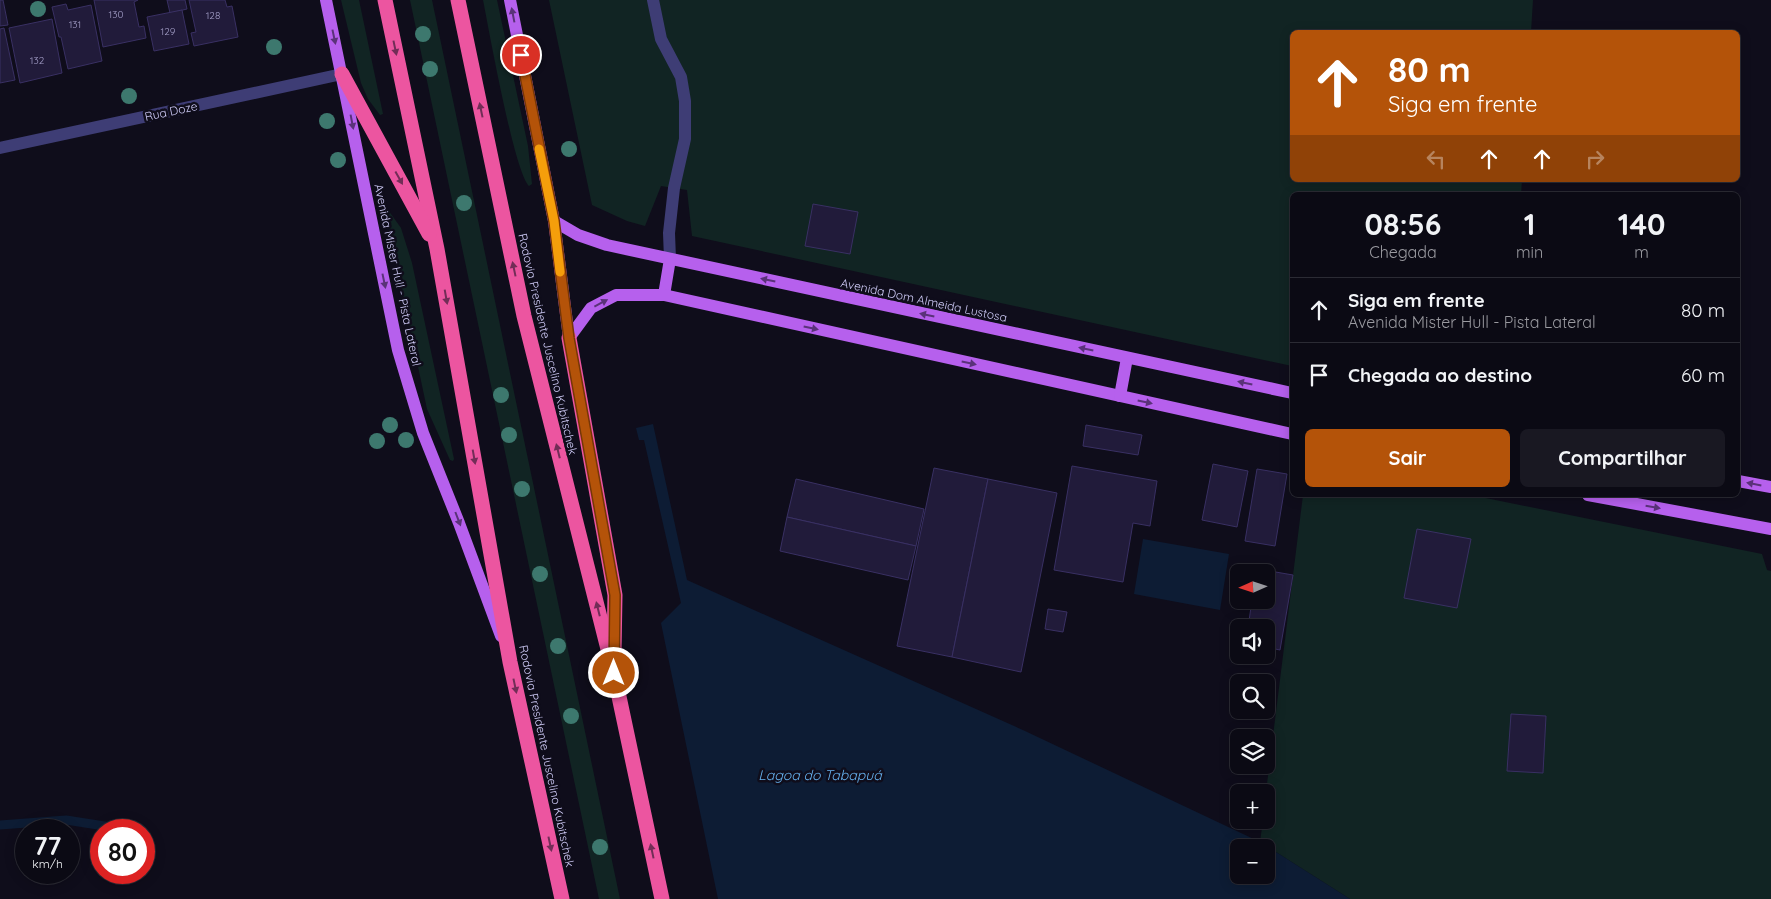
<!DOCTYPE html>
<html lang="pt">
<meta charset="utf-8">
<style>
:root{--surface:#0b0a14;--page:#191822;--text:#f1f3f6;--muted:#9a9aa0;--line:#2b2b34;--accent:#b45309}
body{margin:0;font-family:Quicksand,sans-serif;background:var(--page);color:var(--text);height:100vh;display:flex;flex-direction:column;font-size:19px;white-space:nowrap}
*{box-sizing:border-box;margin:0}
p{font-size:16px;color:var(--muted)}
.icon{flex:none;width:28px;height:28px;fill:none;stroke:currentColor;stroke-width:2;stroke-linecap:round;stroke-linejoin:round}
.map{position:relative;flex:1;overflow:hidden}
.drawer{position:absolute;left:1290px;top:192px;width:450px;height:305px;display:flex;flex-direction:column;background:var(--surface);border-radius:8px;box-shadow:0 2px 12px #0003,0 0 0 1px var(--line)}
.drawer>*{flex:none}
.guide{position:absolute;left:1290px;top:30px;width:450px;height:152px;border-radius:8px;box-shadow:0 2px 12px #0003,0 0 0 1px var(--line);background:#b45309;color:#fff;overflow:hidden}
.needle{width:32px;rotate:267deg}
.tools{position:absolute;left:1230px;top:564px;display:grid;gap:10px}
.tools a{display:grid;place-items:center;width:45px;height:45px;border-radius:8px;background:var(--surface);box-shadow:0 2px 12px #0003,0 0 0 1px var(--line);font-size:25px}
.speed{position:absolute;left:15px;top:819px;display:flex;gap:10px;font-size:25px;font-weight:700;text-align:center}
.speed>*{display:grid;place-content:center;width:65px;height:65px;border-radius:50%;background:var(--surface);box-shadow:0 2px 12px #0003,0 0 0 1px var(--line);line-height:1}
.speed small{font-size:12px;font-weight:400}
.speed .limit{border:8px solid #d22;background:#fff;color:#111}
.pin{position:absolute;display:grid;place-items:center;width:42px;height:42px;color:#fff;margin:-21px;border:2px solid #fff;border-radius:50%;box-shadow:0 1px 5px #0007}
.me{position:absolute;width:55px;margin:-28px;rotate:0deg;stroke-linejoin:round;filter:drop-shadow(0 0 4px #0008)}
.turn{display:flex;align-items:center;gap:18px;height:105px;padding:0 15px;font-size:22px}
.turn .icon{width:65px;height:65px;stroke-width:2.5}
.turn b{display:block;font-size:35px;line-height:42px}
.lanes{display:flex;align-items:center;height:48px;padding:0 15px;background:#0003;justify-content:center;gap:25px;direction:ltr}
.lanes .off{opacity:.35}
.eta{display:flex;justify-content:space-evenly;align-items:center;height:85px;text-align:center}
.eta b{font-size:30px;font-weight:700;line-height:35px}
.button{display:flex;gap:10px;margin-top:auto;padding:10px 15px}
.button a{flex:1;height:58px;border-radius:8px;background:var(--accent);color:#fff;font-size:20px;font-weight:700;line-height:58px;text-align:center}
.button a+a{background:var(--page);color:var(--text)}
ul{padding:0;list-style:none}
li{display:flex;align-items:center;gap:15px;height:65px;padding:0 15px;border-top:1px solid var(--line)}
li div{flex:1}
li b{display:block;font-size:19px}
li em{font-style:normal}
.map>svg:first-child{display:block}
.green{fill:#112423}
.water{fill:#0d1c34;fill-rule:evenodd}
.lines{fill:none;stroke-linecap:round;stroke-linejoin:round}
.stream{stroke:#0d1c34;stroke-width:9}
.building{fill:#211b3a;stroke:#393063}
.minor{stroke:#3e3d75;stroke-width:12}
.major{stroke:#b660ed;stroke-width:12}
.highway{stroke:#ec55a0;stroke-width:15}
.tree{fill:#3d786e}
.oneway{fill:#5a3279}
.oneway2{fill:#722d57}
.route-casing{stroke:#753606;stroke-width:12}
.route{stroke:#b45309;stroke-width:9}
.slow{stroke:#f59e0b;stroke-width:9}
.labels{text-anchor:middle;dominant-baseline:central;stroke-width:5;stroke-linejoin:round;paint-order:stroke}
.number-label{font-size:10px;fill:#a5a0c9}
.street-label{font-size:12px;fill:#d1cdf9;stroke:#0f0d1b}
.water-label{font-size:14px;font-style:italic;fill:#66b1ee;stroke:#0f0d1b}
</style>
<div class="map">
<svg width="1771" height="899" viewBox="0 0 1771 899">
<rect width="100%" height="100%" fill="#0f0d1b"/>
<g class="green">
<path d="M341 0H359L383 114 380 115 368 99 361 83Z"/>
<path d="M410 0H432L620 899H599Z"/>
<path d="M483 0H497L528 146 532 184 529 186C514 171 489 30 483 0Z"/>
<path d="M549 0H1533L1531 32H1292V180H1522L1521 195H1292V366L692 236 687 190 661 186 645 226 627 221 592 205Z"/>
<path d="M386 207 401 228 412 263 454 459 453 461 450 460 427 409 385 211Z"/>
<path d="M1303 495H1471L1762 554 1767 570 1771 571V899H1350L1260 842 1263 820H1266V792Z"/>
</g>
<g class="water">
<path d="M653 424 687 580 1025 731 1260 842 1350 899H718L661 623 681 603 644 440H639L636 428ZM1239 848H1266V875H1239Z"/>
<path d="M1143 539 1229 554 1220 610 1134 594Z"/>
</g>
<g class="lines">
<path class="stream" d="M0 825 66 820 130 830"/>
</g>
<g class="building">
<path d="M0 0H3L8 25 0 26Z"/>
<path d="M94 0H138L134 2 139 27 144 26 146 38 103 47Z"/>
<path d="M167 0H185L187 9 170 13Z"/>
<path d="M189 0H225L227 7 232 6 238 37 194 46 191 33 196 32Z"/>
<path d="M66 4 68 10 91 5 102 61 68 69 61 37H59L52 7Z"/>
<path d="M182 10 189 44 154 51 147 17Z"/>
<path d="M52 19 62 73 20 83 9 28Z"/>
<path d="M4 28 15 80 0 83V29Z"/>
<path d="M813 204 858 212 850 254 805 246Z"/>
<path d="M1086 425 1142 435 1138 455 1083 446Z"/>
<path d="M1213 464 1248 471 1237 527 1202 520Z"/>
<path d="M1072 466 1157 481 1150 526 1133 523 1123 582 1054 570Z"/>
<path d="M934 468 988 479 952 657 897 646Z"/>
<path d="M1257 469 1287 474 1275 546 1245 541Z"/>
<path d="M796 479 924 509 916 546 787 517Z"/>
<path d="M988 479 1057 493 1021 672 952 657Z"/>
<path d="M787 517 916 546 908 580 780 551Z"/>
<path d="M1417 529 1471 539 1457 608 1404 598Z"/>
<path d="M1258 569 1293 575 1280 650 1266 647V628H1248L1252 600H1266V572H1257Z"/>
<path d="M1048 609 1067 612 1063 632 1045 629Z"/>
<path d="M1511 714 1546 716 1543 773 1507 771Z"/>
</g>
<g class="lines">
<g class="minor">
<path d="M653 0 661 39 681 77 685 101V139L674 188 669 233 670 259"/>
<path d="M0 148 342 74"/>
</g>
<g class="major">
<path d="M326 0 398 350 423 433 459 523 501 636"/>
<path d="M510 0 554 221 569 338"/>
<path d="M554 221 578 235 607 245 1292 393"/>
<path d="M664 295 670 259"/>
<path d="M569 338 591 308 616 295H664L1292 434"/>
<path d="M1120 396 1127 358"/>
<path d="M1738 481 1771 487"/>
<path d="M1588 495 1771 529"/>
</g>
<g class="highway">
<path d="M385 0 437 249 510 662 562 899"/>
<path d="M458 0 524 316 614 673 662 899"/>
<path d="M342 74 429 234"/>
<path d="M569 338 615 595 614 652"/>
</g>
</g>
<g class="tree">
<circle cx="38" cy="9" r="8"/>
<circle cx="423" cy="34" r="8"/>
<circle cx="274" cy="47" r="8"/>
<circle cx="430" cy="69" r="8"/>
<circle cx="129" cy="96" r="8"/>
<circle cx="327" cy="121" r="8"/>
<circle cx="569" cy="149" r="8"/>
<circle cx="338" cy="160" r="8"/>
<circle cx="464" cy="203" r="8"/>
<circle cx="501" cy="395" r="8"/>
<circle cx="390" cy="425" r="8"/>
<circle cx="509" cy="435" r="8"/>
<circle cx="406" cy="440" r="8"/>
<circle cx="377" cy="441" r="8"/>
<circle cx="522" cy="489" r="8"/>
<circle cx="540" cy="574" r="8"/>
<circle cx="558" cy="646" r="8"/>
<circle cx="571" cy="716" r="8"/>
<circle cx="600" cy="847" r="8"/>
</g>
<defs><path id="oneway-solid" d="M-6-.8H1V-3.2L6.5 0L1 3.2V.8H-6Z" transform="scale(1.25)"/></defs>
<g class="oneway">
<use href="#oneway-solid" transform="translate(513 15) rotate(-101)"/>
<use href="#oneway-solid" transform="translate(334 37) rotate(78)"/>
<use href="#oneway-solid" transform="translate(352 122) rotate(79)"/>
<use href="#oneway-solid" transform="translate(768 280) rotate(-168)"/>
<use href="#oneway-solid" transform="translate(384 281) rotate(78)"/>
<use href="#oneway-solid" transform="translate(601 303) rotate(-28)"/>
<use href="#oneway-solid" transform="translate(927 315) rotate(-168)"/>
<use href="#oneway-solid" transform="translate(811 328) rotate(12)"/>
<use href="#oneway-solid" transform="translate(1086 349) rotate(-168)"/>
<use href="#oneway-solid" transform="translate(969 363) rotate(12)"/>
<use href="#oneway-solid" transform="translate(1245 383) rotate(-168)"/>
<use href="#oneway-solid" transform="translate(1145 402) rotate(12)"/>
<use href="#oneway-solid" transform="translate(1754 484) rotate(-169)"/>
<use href="#oneway-solid" transform="translate(1653 507) rotate(10)"/>
<use href="#oneway-solid" transform="translate(458 519) rotate(69)"/>
</g>
<g class="oneway2">
<use href="#oneway-solid" transform="translate(395 48) rotate(78)"/>
<use href="#oneway-solid" transform="translate(481 110) rotate(-102)"/>
<use href="#oneway-solid" transform="translate(399 178) rotate(61)"/>
<use href="#oneway-solid" transform="translate(514 269) rotate(-102)"/>
<use href="#oneway-solid" transform="translate(446 297) rotate(80)"/>
<use href="#oneway-solid" transform="translate(558 451) rotate(-104)"/>
<use href="#oneway-solid" transform="translate(474 457) rotate(80)"/>
<use href="#oneway-solid" transform="translate(598 609) rotate(-104)"/>
<use href="#oneway-solid" transform="translate(515 686) rotate(78)"/>
<use href="#oneway-solid" transform="translate(550 844) rotate(78)"/>
<use href="#oneway-solid" transform="translate(652 851) rotate(-102)"/>
</g>
<g class="lines">
<defs>
<path id="route" d="M521 55 554 221 569 338 615 595 614 673"/>
</defs>
<use href="#route" class="route-casing"/>
<use href="#route" class="route"/>
<path class="slow" d="M539 149 554 221 560 272"/>
</g>
<g class="labels">
<g class="number-label">
<text x="116" y="14">130</text>
<text x="213" y="15">128</text>
<text x="75" y="24">131</text>
<text x="168" y="31">129</text>
<text x="37" y="60">132</text>
</g>
<g class="street-label">
<text transform="translate(171 111) rotate(-12)">Rua Doze</text>
<text transform="translate(398 275) rotate(78)">Avenida Mister Hull - Pista Lateral</text>
<text transform="translate(924 300) rotate(12)">Avenida Dom Almeida Lustosa</text>
<text transform="translate(548 344) rotate(77)">Rodovia Presidente Juscelino Kubitschek</text>
<text transform="translate(547 756) rotate(78)">Rodovia Presidente Juscelino Kubitschek</text>
</g>
<g class="water-label">
<text x="820" y="775">Lagoa do Tabapuá</text>
</g>
</g>
</svg>
<div class="tools">
<a><svg class="needle" viewBox="-14 -14 28 28"><path d="M0-13l5 13h-10z" fill="#e53935"/><path d="M0 13l5-13h-10z" fill="#9a9aa0"/></svg></a>
<a><svg class="icon" aria-label="sound" viewBox="0 0 24 24"><path d="M4 9h4l5-4v14l-5-4H4zM17 9q2 3 0 6"/></svg></a>
<a><svg class="icon" aria-label="search" viewBox="0 0 24 24"><circle cx="10" cy="10" r="6"/><path d="M15 15l6 6"/></svg></a>
<a><svg class="icon" aria-label="layers" viewBox="0 0 24 24"><path d="M12 4l9 5-9 5-9-5zM3 14l9 5 9-5"/></svg></a>
<a>+</a>
<a>−</a>
</div>
<div class="speed"><div>77<small>km/h</small></div><div class="limit">80</div></div>
<div class="pin" style="left:521px;top:55px;background:#d93025"><svg class="icon" aria-label="arrive" viewBox="0 0 24 24"><path d="M6 21V4h12l-3 4 3 4H6"/></svg></div>
<svg class="me" style="left:614px;top:673px" viewBox="-20 -20 40 40"><circle r="17" fill="#b45309" stroke="#fff" stroke-width="3"/><path d="M0-11L8 9 0 5-8 9z" fill="#fff"/></svg>
<div class="guide">
<div class="turn"><svg class="icon" aria-label="ahead" viewBox="0 0 24 24"><path d="M12 20V5M6 11l6-6 6 6"/></svg><div><b>80 m</b>Siga em frente</div></div>
<div class="lanes"><svg class="icon off" aria-label="left" viewBox="0 0 24 24"><path d="M17 20v-9H6M10 6l-5 5 5 5"/></svg><svg class="icon" aria-label="ahead" viewBox="0 0 24 24"><path d="M12 20V5M6 11l6-6 6 6"/></svg><svg class="icon" aria-label="ahead" viewBox="0 0 24 24"><path d="M12 20V5M6 11l6-6 6 6"/></svg><svg class="icon off" aria-label="right" viewBox="0 0 24 24"><path d="M7 20v-9h11M14 6l5 5-5 5"/></svg></div>
</div>
<section class="drawer">
<div class="eta">
<div><b>08:56</b><p>Chegada</p></div>
<div><b>1</b><p>min</p></div>
<div><b>140</b><p>m</p></div>
</div>
<ul>
<li><svg class="icon" aria-label="ahead" viewBox="0 0 24 24"><path d="M12 20V5M6 11l6-6 6 6"/></svg><div><b>Siga em frente</b><p>Avenida Mister Hull - Pista Lateral</p></div><em>80 m</em></li>
<li><svg class="icon" aria-label="arrive" viewBox="0 0 24 24"><path d="M6 21V4h12l-3 4 3 4H6"/></svg><div><b>Chegada ao destino</b></div><em>60 m</em></li>
</ul>
<div class="button"><a>Sair</a><a>Compartilhar</a></div>
</section>
</div>
